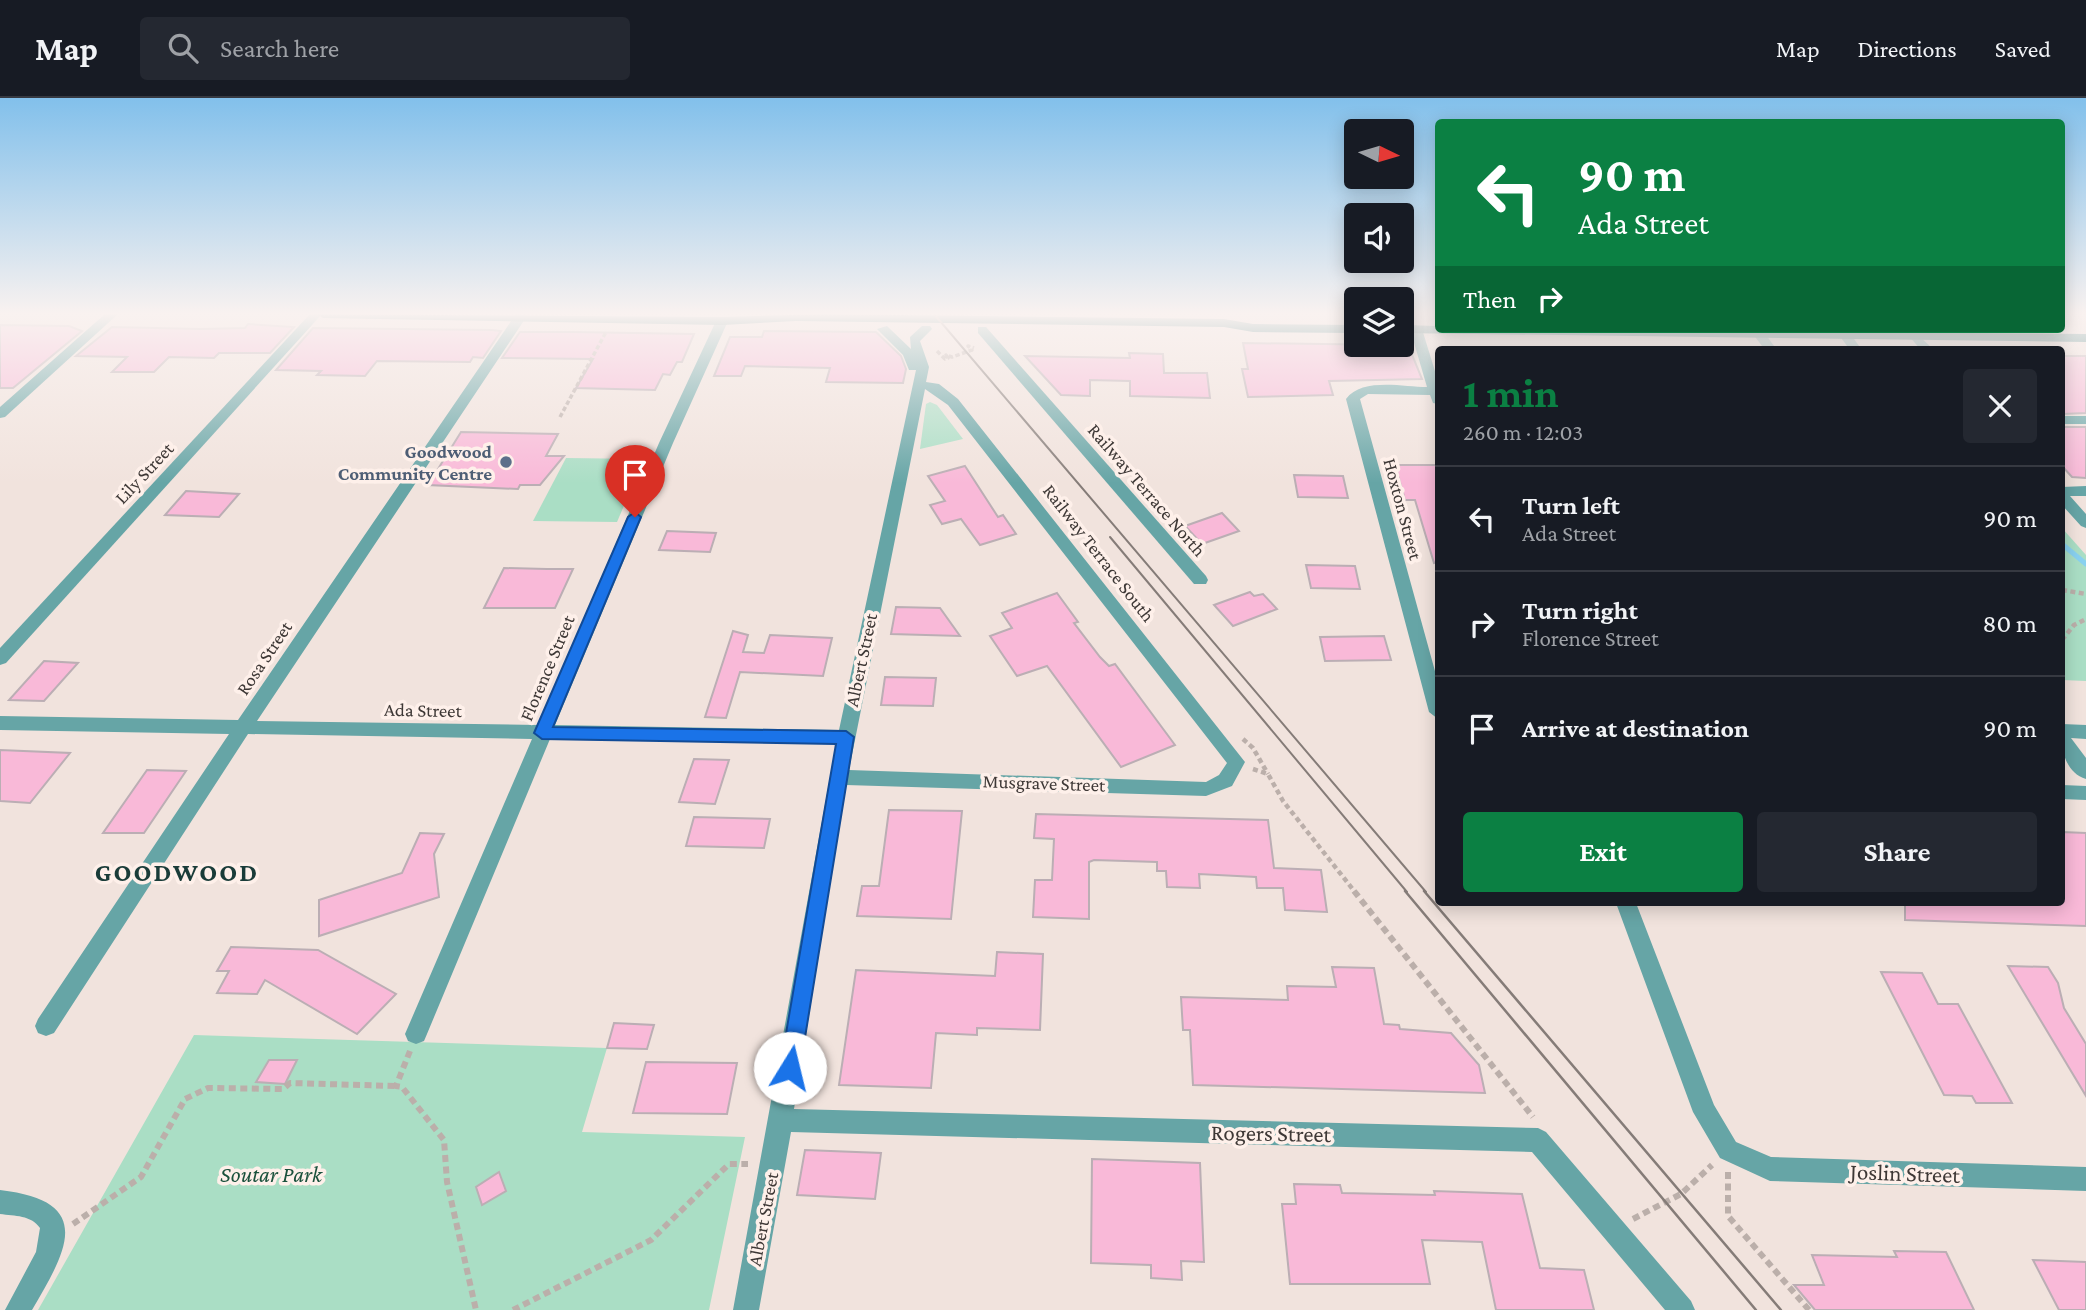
<!DOCTYPE html>
<meta charset="utf-8">
<style>
:root{--surface:#171b24;--page:#242831;--text:#f1f3f6;--muted:#9ea1a6;--line:#363941;--accent:#0b8043}
body{margin:0;font-family:"Crimson Pro",serif;background:var(--page);color:var(--text);height:100vh;display:flex;flex-direction:column;font-size:26px;white-space:nowrap}
*{box-sizing:border-box;margin:0}
p{font-size:23px;color:var(--muted)}
.icon{flex:none;width:38px;height:38px;fill:none;stroke:currentColor;stroke-width:2;stroke-linecap:round;stroke-linejoin:round}
.map{position:relative;flex:1;overflow:hidden}
.panel{position:absolute;left:1435px;top:248px;width:630px;height:560px;display:flex;flex-direction:column;background:var(--surface);border-radius:7px;box-shadow:0 4px 18px #0003}
.panel>*{flex:none}
.hud{position:absolute;left:1435px;top:21px;width:630px;height:214px;border-radius:7px;box-shadow:0 4px 18px #0003;background:#0b8043;color:#fff;overflow:hidden}
.needle{width:46px;rotate:95deg}
.controls{position:absolute;left:1344px;top:21px;display:grid;gap:14px}
.controls a{display:grid;place-items:center;width:70px;height:70px;border-radius:7px;background:var(--surface);box-shadow:0 4px 18px #0003;font-size:35px}
.pin{position:absolute;display:grid;place-items:center;width:60px;height:60px;color:#fff;margin:-72px -30px;border-radius:50% 50% 50% 0;rotate:-45deg;box-shadow:0 0 7px #0007}
.pin .icon{rotate:45deg}
.me{position:absolute;width:77px;margin:-38px;rotate:9deg;stroke-linejoin:round;filter:drop-shadow(0 0 5px #0008)}
.turn{display:flex;align-items:center;gap:24px;height:147px;padding:0 28px;font-size:32px}
.turn .icon{width:91px;height:91px;stroke-width:2.5}
.turn b{display:block;font-size:49px;line-height:60px}
.then{display:flex;align-items:center;height:66px;padding:0 28px;background:#0003;gap:14px;font-size:26px}
.round{display:grid;place-items:center;flex:none;width:74px;height:74px;border-radius:7px;background:var(--page)}
.overview{display:flex;align-items:center;justify-content:space-between;height:119px;padding:0 28px}
h1{font-size:42px;font-weight:700;line-height:52px;color:var(--accent)}
.cta{display:flex;gap:14px;margin-top:auto;padding:14px 28px}
.cta a{flex:1;height:80px;border-radius:7px;background:var(--accent);color:#fff;font-size:28px;font-weight:700;line-height:80px;text-align:center}
.cta a+a{background:var(--page);color:var(--text)}
ul{padding:0;list-style:none}
li{display:flex;align-items:center;gap:21px;height:105px;padding:0 28px;border-top:2px solid var(--line)}
li div{flex:1}
li b{display:block;font-size:26px}
li em{font-style:normal}
header{display:flex;align-items:center;gap:42px;box-sizing:border-box;height:98px;padding:0 35px;background:var(--surface);border-bottom:2px solid var(--line)}
header strong{font-size:33px}
nav{display:flex;gap:38px;margin-inline-start:auto;font-size:24px}
.search{width:490px;height:63px;background:var(--page);display:flex;align-items:center;gap:18px;box-sizing:border-box;padding:0 24px;border-radius:7px;color:var(--muted);font-size:26px}
.map>svg:first-child{display:block}
.green{fill:#aadec5}
.lines{fill:none;stroke-linecap:round;stroke-linejoin:round}
.stream{stroke:#89d1f0;stroke-width:5}
.building{fill:#f9b9d8;stroke:#bbaeb4;stroke-width:2}
.path-far2{stroke:#bbafaa;stroke-width:3.5;stroke-dasharray:4.5 2.5;stroke-linecap:butt}
.path-far1{stroke:#bbafaa;stroke-width:4.5;stroke-dasharray:5 3.5;stroke-linecap:butt}
.path{stroke:#bbafaa;stroke-width:6;stroke-dasharray:7 4.5;stroke-linecap:butt}
.minor{fill:#66a5a6;fill-rule:evenodd}
.major{fill:#136567;fill-rule:evenodd}
.tram-far1{stroke:#857c78;stroke-width:2}
.tram{stroke:#857c78;stroke-width:2.5}
.route{fill:#1a73e8;stroke:#114b97;stroke-width:2}
.service-dot{fill:#5c6f8a;stroke:#fef0ea;stroke-width:2.5}
.labels{text-anchor:middle;dominant-baseline:central;stroke-width:7;stroke-linejoin:round;paint-order:stroke}
.service-label{font-size:19px;font-weight:bold;fill:#4e5e75;stroke:#fef0ea;text-anchor:end}
.street-label{font-size:19px;fill:#3e3836;stroke:#fef0ea}
.near-street-label{font-size:23px;fill:#3e3836;stroke:#fef0ea}
.near-park-label{font-size:23px;font-style:italic;fill:#1a513c;stroke:#fef0ea}
.district-label{font-size:26px;font-weight:bold;letter-spacing:2px;fill:#1a3c39;stroke:#fef0ea}
</style>
<header>
<strong>Map</strong>
<div class="search"><svg class="icon" aria-label="search" viewBox="0 0 24 24"><circle cx="10" cy="10" r="6"/><path d="M15 15l6 6"/></svg>Search here</div>
<nav><a>Map</a><a>Directions</a><a>Saved</a></nav>
</header>
<div class="map">
<svg width="2086" height="1212" viewBox="0 0 2086 1212">
<rect width="100%" height="100%" fill="#f1e3dd"/>
<g class="green">
<path d="M930 304 937 307 963 341 920 351 926 306Z"/>
<path d="M566 360 644 361 617 424 533 423Z"/>
<path d="M2062 430 2086 457V583L2062 582Z"/>
<path d="M194 937 607 950 582 1034 745 1039 709 1212H38Z"/>
</g>
<g class="lines">
<path class="stream" d="M2062 446 2086 466"/>
</g>
<g class="building">
<path d="M248 226 294 229 270 255H219L214 260 169 259 154 274H112L127 259 76 258 112 229 200 231 245 230Z"/>
<path d="M0 227 69 228 82 233 13 290H0Z"/>
<path d="M313 230 492 232 501 233 483 260 473 259 470 264 377 263 365 278 317 277 321 273 276 272Z"/>
<path d="M764 233 876 234 901 258 906 271 903 285 826 284 830 270 745 268 741 278H714L730 239H762Z"/>
<path d="M520 234H574L694 236 682 264H677L670 277 663 276 655 292 576 290 593 261 502 260Z"/>
<path d="M1243 245 1394 247 1411 254 1422 281 1329 283 1333 297 1248 299 1242 271H1248Z"/>
<path d="M1129 255 1163 256 1164 275H1207L1210 300 1130 298V283L1090 282V298L1061 297 1025 258 1130 260Z"/>
<path d="M2062 258H2086V315L2062 316Z"/>
<path d="M2062 329H2086V380L2072 379 2062 368Z"/>
<path d="M461 334 558 336 546 358H564L540 387H520L518 391 428 387Z"/>
<path d="M1395 367H1436L1438 376V464L1434 465 1415 402H1405Z"/>
<path d="M965 368 998 419 1003 417 1016 436 980 447 961 421 942 426 930 407 945 403 928 378Z"/>
<path d="M1294 377 1343 378 1348 400 1298 399Z"/>
<path d="M186 393 239 396 219 419 165 417Z"/>
<path d="M1222 415 1239 433 1202 446 1185 428Z"/>
<path d="M667 433 716 435 710 454 659 452Z"/>
<path d="M1306 467 1355 468 1360 491 1311 490Z"/>
<path d="M504 470 547 471H573L555 510H484Z"/>
<path d="M1250 494 1254 498 1263 496 1277 511 1233 528 1214 507Z"/>
<path d="M1057 495 1078 524 1074 525 1100 559 1109 568 1115 566 1175 647 1121 669 1047 568 1017 578 990 538 1012 530 1002 515Z"/>
<path d="M896 509 940 510 960 538 891 536Z"/>
<path d="M733 533 748 537 743 554 764 555 770 537 832 540 823 578 740 574 726 620 705 619Z"/>
<path d="M1384 538 1391 562 1325 563 1320 539Z"/>
<path d="M44 563 78 565 44 603 9 602Z"/>
<path d="M885 579 936 580 933 608 881 607Z"/>
<path d="M0 652 70 655 30 705 0 703Z"/>
<path d="M694 661 729 662 715 706 679 704Z"/>
<path d="M147 672 186 673 144 735H103Z"/>
<path d="M889 712 962 713 951 821 857 818 862 788H879Z"/>
<path d="M1036 716 1268 722 1274 770 1321 772 1327 814 1285 812 1283 790H1257L1256 779 1199 776 1200 790 1167 789 1166 773H1157V764L1094 762 1089 764V821L1033 819 1035 782H1052L1054 741 1034 740Z"/>
<path d="M694 719 770 721 764 750 686 748Z"/>
<path d="M2062 734 2086 735V828L1905 822V805H2062Z"/>
<path d="M420 735 444 736 434 756 439 799 319 838V802L402 775Z"/>
<path d="M231 849 318 852 396 896 357 936 265 882 257 896 217 895 229 873H217Z"/>
<path d="M997 854 1043 856 1040 932 977 930V937L936 935 931 990 839 987 856 872 995 878Z"/>
<path d="M2008 868 2048 869 2058 885 2064 910 2086 946V998Z"/>
<path d="M1332 869 1374 870 1384 926 1399 927 1400 931 1451 935 1479 967 1485 995 1193 987 1190 932H1183L1181 899 1288 902 1287 888 1336 889Z"/>
<path d="M1881 874 1922 875 1938 906H1958L2012 1005H1976L1972 998 1944 997Z"/>
<path d="M614 925 654 927 647 951 607 950Z"/>
<path d="M269 962H297L285 986 256 984Z"/>
<path d="M646 964 737 965 727 1016 633 1015Z"/>
<path d="M805 1052 881 1055 875 1101 797 1097Z"/>
<path d="M1092 1061 1200 1065 1204 1164 1181 1163 1182 1182 1151 1180V1167L1091 1165Z"/>
<path d="M499 1074 506 1093 482 1107 476 1089Z"/>
<path d="M1294 1086 1340 1087 1342 1095 1435 1097 1434 1093 1522 1096 1540 1170 1584 1172 1594 1212H1496L1482 1144 1422 1142 1430 1186H1290L1282 1106H1296Z"/>
<path d="M1894 1153 1946 1154 1974 1212H1815L1794 1187H1824L1812 1157 1897 1159Z"/>
<path d="M2033 1162 2086 1164V1212H2059Z"/>
</g>
<g class="lines">
<g class="path-far2">
<path d="M937 253 945 261 948 260 946 257 952 259 972 252 968 248 974 250"/>
<path d="M560 319 606 234"/>
</g>
<g class="path-far1">
<path d="M2062 492 2086 496"/>
<path d="M2062 542 2074 527 2086 521"/>
<path d="M1243 641 1253 650 1268 676"/>
<path d="M1253 671 1268 676 1283 703 1355 794"/>
</g>
<g class="path">
<path d="M1354 793 1533 1019"/>
<path d="M410 953 396 988 402 989 444 1042 447 1084 476 1212"/>
<path d="M1728 1074V1118L1809 1212"/>
<path d="M1633 1121 1681 1096 1712 1067"/>
<path d="M73 1126 141 1079 185 1001 208 990 283 991 290 985 396 988"/>
<path d="M513 1212 651 1142 729 1066H748"/>
</g>
<g class="minor">
<path d="M105 216H118L5 319 0 320V309Z"/>
<path d="M310 216H322L6 565 0 567V550Z"/>
<path d="M516 216 527 218 257 623 538 627 659 345 716 223 722 219 728 223 673 345 555 627 839 632 916 272H909L903 257 877 231 887 228 911 251 910 239 922 228H930L932 231 920 243 929 269 926 284 939 286 958 301 1245 664 1232 688 1206 698 846 687 794 1011 1538 1030 1546 1034 1691 1203 1695 1212H1665L1532 1054 791 1034 759 1212H733L836 646 550 641 427 936 424 943 416 946 408 943 405 936 532 641 248 636 54 935 46 938 38 935 35 928 38 921 229 636 0 632V618L238 622ZM925 291 948 307 1227 665 1219 677 1206 684 849 672Z"/>
<path d="M1416 227 1422 231 1438 283V306L1433 305 1430 297 1368 296 1360 301 1438 584V621L1429 614 1346 301C1362 279 1403 289 1427 289L1410 231Z"/>
<path d="M978 229H986L1206 478 1208 482 1206 486H1194L978 235Z"/>
<path d="M1755 233H1763L1777 252H1765L1753 236Z"/>
<path d="M1845 233 1849 234 1862 252H1850L1839 237Z"/>
<path d="M1915 234 1934 252H1921L1909 238Z"/>
<rect x="2062" y="318" width="24" height="8"/>
<path d="M2086 388V398H2070L2086 416V430L2081 428 2062 407V389Z"/>
<path d="M2062 626 2086 627V641L2071 640 2086 660V681C2063 674 2060 646 2062 626Z"/>
<path d="M2062 687 2086 688V702L2062 701Z"/>
<path d="M1616 805H1636L1714 1007 1736 1044 1771 1059 2086 1069V1093L1770 1083 1720 1060 1693 1014Z"/>
<path d="M0 1092C95 1103 68 1151 32 1212H5L36 1154 40 1130C31 1117 15 1118 0 1116Z"/>
</g>
<g class="major">
<path d="M317 216 722 219 824 216 1224 221 1253 226 1356 227V235L1253 234 1224 229 796 223 722 227 323 220Z"/>
<path d="M1402 227 1438 228V231L2086 236V244L1402 235Z"/>
</g>
<g class="tram-far1">
<path d="M934 216 1426 794"/>
<path d="M1110 439 1407 794"/>
</g>
<g class="tram">
<path d="M1405 793 1756 1212"/>
<path d="M1424 793 1781 1212"/>
</g>
</g>
<linearGradient id="sky" x2="0" y2="1"><stop stop-color="#82c0eb"/><stop offset="0.56" stop-color="#f9f2f0"/><stop offset="1" stop-color="#f9f2f0" stop-opacity="0"/></linearGradient>
<rect width="2086" height="385" fill="url(#sky)"/>
<path class="route" d="M635 414 641 419 553 629 846 633 854 639 800 970 797 976 790 979 783 976 780 970 836 646 542 641 534 635 628 419Z"/>
<circle class="service-dot" cx="506" cy="364" r="7"/>
<g class="labels">
<g class="service-label">
<text x="492" y="353">Goodwood<tspan x="492" dy="22">Community Centre</tspan></text>
</g>
<g class="street-label">
<text transform="translate(144 375) rotate(-47)">Lily Street</text>
<text transform="translate(1147 392) rotate(49)">Railway Terrace North</text>
<text transform="translate(1403 411) rotate(75)">Hoxton Street</text>
<text transform="translate(1099 455) rotate(52)">Railway Terrace South</text>
<text transform="translate(264 560) rotate(-56)">Rosa Street</text>
<text transform="translate(861 562) rotate(-78)">Albert Street</text>
<text transform="translate(547 570) rotate(-67)">Florence Street</text>
<text transform="translate(423 612) rotate(1)">Ada Street</text>
<text transform="translate(1044 685) rotate(2)">Musgrave Street</text>
<text transform="translate(763 1121) rotate(-79)">Albert Street</text>
</g>
<g class="near-street-label">
<text transform="translate(1271 1035) rotate(1)">Rogers Street</text>
<text transform="translate(1905 1075) rotate(2)">Joslin Street</text>
</g>
<g class="near-park-label">
<text x="271" y="1076">Soutar Park</text>
</g>
<g class="district-label">
<text x="177" y="774">GOODWOOD</text>
</g>
</g>
</svg>
<div class="controls">
<a><svg class="needle" viewBox="-14 -14 28 28"><path d="M0-13l5 13h-10z" fill="#e53935"/><path d="M0 13l5-13h-10z" fill="#9ea1a6"/></svg></a>
<a><svg class="icon" aria-label="sound" viewBox="0 0 24 24"><path d="M4 9h4l5-4v14l-5-4H4zM17 9q2 3 0 6"/></svg></a>
<a><svg class="icon" aria-label="layers" viewBox="0 0 24 24"><path d="M12 4l9 5-9 5-9-5zM3 14l9 5 9-5"/></svg></a>
</div>
<div class="pin" style="left:635px;top:419px;background:#d93025"><svg class="icon" aria-label="arrive" viewBox="0 0 24 24"><path d="M6 21V4h12l-3 4 3 4H6"/></svg></div>
<svg class="me" style="left:790px;top:970px" viewBox="-20 -20 40 40"><circle r="19" fill="#fff"/><path d="M0-13L10 11 0 6-10 11z" fill="#1a73e8"/></svg>
<div class="hud">
<div class="turn"><svg class="icon" aria-label="left" viewBox="0 0 24 24"><path d="M17 20v-9H6M10 6l-5 5 5 5"/></svg><div><b>90 m</b>Ada Street</div></div>
<div class="then">Then<svg class="icon" aria-label="right" viewBox="0 0 24 24"><path d="M7 20v-9h11M14 6l5 5-5 5"/></svg></div>
</div>
<section class="panel">
<div class="overview"><div><h1>1 min</h1><p>260 m · 12:03</p></div><a class="round"><svg class="icon" aria-label="close" viewBox="0 0 24 24"><path d="M6 6l12 12M18 6L6 18"/></svg></a></div>
<ul>
<li><svg class="icon" aria-label="left" viewBox="0 0 24 24"><path d="M17 20v-9H6M10 6l-5 5 5 5"/></svg><div><b>Turn left</b><p>Ada Street</p></div><em>90 m</em></li>
<li><svg class="icon" aria-label="right" viewBox="0 0 24 24"><path d="M7 20v-9h11M14 6l5 5-5 5"/></svg><div><b>Turn right</b><p>Florence Street</p></div><em>80 m</em></li>
<li><svg class="icon" aria-label="arrive" viewBox="0 0 24 24"><path d="M6 21V4h12l-3 4 3 4H6"/></svg><div><b>Arrive at destination</b></div><em>90 m</em></li>
</ul>
<div class="cta"><a>Exit</a><a>Share</a></div>
</section>
</div>
